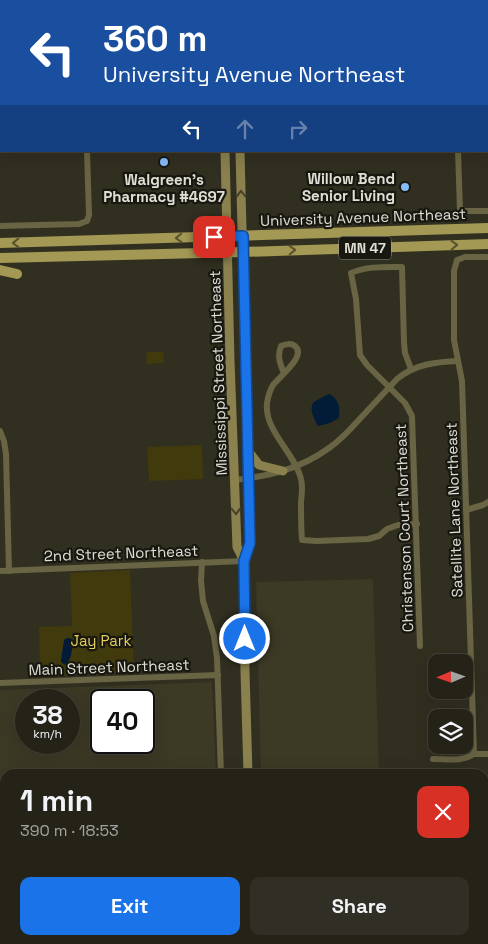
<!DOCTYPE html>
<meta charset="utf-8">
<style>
:root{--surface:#252318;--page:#312f25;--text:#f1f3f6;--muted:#a3a4a2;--line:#424037;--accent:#1a73e8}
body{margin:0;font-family:"Space Grotesk",sans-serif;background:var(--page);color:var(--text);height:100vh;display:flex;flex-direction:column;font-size:19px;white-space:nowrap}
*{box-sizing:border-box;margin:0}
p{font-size:16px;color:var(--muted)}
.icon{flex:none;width:28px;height:28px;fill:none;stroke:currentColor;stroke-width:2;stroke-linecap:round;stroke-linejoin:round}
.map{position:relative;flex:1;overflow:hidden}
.panel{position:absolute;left:0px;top:769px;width:489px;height:176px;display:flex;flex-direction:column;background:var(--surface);border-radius:15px 15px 0 0;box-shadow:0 5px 20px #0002,0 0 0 1px var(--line)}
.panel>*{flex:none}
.banner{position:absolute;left:0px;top:0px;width:489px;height:152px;box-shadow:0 5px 20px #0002,0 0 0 1px var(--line);background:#1a4fa0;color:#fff;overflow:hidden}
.needle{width:32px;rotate:268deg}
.controls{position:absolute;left:428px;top:654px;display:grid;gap:10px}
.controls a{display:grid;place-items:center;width:45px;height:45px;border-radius:10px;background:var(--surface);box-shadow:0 5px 20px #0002,0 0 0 1px var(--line);font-size:25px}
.speed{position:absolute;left:15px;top:689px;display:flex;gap:10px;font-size:25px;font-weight:700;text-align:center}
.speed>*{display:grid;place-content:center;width:65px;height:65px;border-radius:50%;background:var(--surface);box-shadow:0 5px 20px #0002,0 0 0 1px var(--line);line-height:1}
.speed small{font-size:12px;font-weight:400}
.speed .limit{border:2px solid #111;border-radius:8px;background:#fff;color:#111}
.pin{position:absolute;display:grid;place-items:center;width:42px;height:42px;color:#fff;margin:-21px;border-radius:10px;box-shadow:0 2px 8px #0006}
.me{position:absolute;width:55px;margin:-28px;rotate:0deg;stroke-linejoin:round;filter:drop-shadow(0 0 4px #0008)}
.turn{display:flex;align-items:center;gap:18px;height:105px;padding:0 20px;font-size:22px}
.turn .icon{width:65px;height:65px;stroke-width:2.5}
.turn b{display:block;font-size:35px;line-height:42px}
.lanes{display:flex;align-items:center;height:48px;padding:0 20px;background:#0003;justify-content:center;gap:25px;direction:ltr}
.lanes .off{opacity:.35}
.round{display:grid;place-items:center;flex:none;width:52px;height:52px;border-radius:10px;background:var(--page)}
.headline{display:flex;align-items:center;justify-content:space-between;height:85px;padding:0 20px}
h1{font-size:30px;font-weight:600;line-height:38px}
.cta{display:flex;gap:10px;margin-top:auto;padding:10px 20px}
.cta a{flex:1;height:58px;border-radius:10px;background:var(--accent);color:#fff;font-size:20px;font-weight:600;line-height:58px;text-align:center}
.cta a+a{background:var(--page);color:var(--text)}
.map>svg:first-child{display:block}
.built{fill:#3c3925;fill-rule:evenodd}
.green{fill:#413a0d}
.water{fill:#021b37}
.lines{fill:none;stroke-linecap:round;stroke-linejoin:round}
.street{stroke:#696444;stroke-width:6}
.secondary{stroke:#8a814e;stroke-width:9}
.primary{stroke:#a39854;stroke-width:10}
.rail{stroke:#bfbeb3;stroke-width:2.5;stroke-dasharray:8 4;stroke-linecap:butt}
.oneway{stroke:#464129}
.oneway2{stroke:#57512f}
.route-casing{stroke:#114b97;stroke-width:12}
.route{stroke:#1a73e8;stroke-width:9}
.poi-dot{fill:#84bcfb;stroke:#181710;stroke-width:2}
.labels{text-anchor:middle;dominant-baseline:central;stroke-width:4.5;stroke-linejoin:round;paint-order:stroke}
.shield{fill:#181710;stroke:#a4a39a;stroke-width:1}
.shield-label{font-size:14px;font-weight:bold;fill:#e0dfd5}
.poi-label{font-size:15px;font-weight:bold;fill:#e0dfd5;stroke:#181710;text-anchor:end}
.street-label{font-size:15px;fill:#e0dfd5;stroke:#181710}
.park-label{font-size:15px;fill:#e1ce5c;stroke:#181710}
</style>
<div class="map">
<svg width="488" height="944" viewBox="0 0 488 944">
<rect width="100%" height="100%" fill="#312f20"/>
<g class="built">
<path d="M373 579 379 774H261L256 582Z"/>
<path d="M212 682 216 774H5V818H0V690ZM26 700H69V742H26ZM101 700H144V742H101Z"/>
</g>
<g class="green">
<path d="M146 352H163L164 363 147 364Z"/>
<path d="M202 445 203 479 149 481 147 447Z"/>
<path d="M130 570 134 672 40 676 39 627 72 626 70 573Z"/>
<rect x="0" y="861" width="5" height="47"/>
<rect x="137" y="940" width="108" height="4"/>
</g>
<g class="water">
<path d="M329 394C339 399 340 407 339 418L330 423 318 426C315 420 308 408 314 402 318 399 325 396 329 394Z"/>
<path d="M67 638H70L73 640C72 649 72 660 65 665L61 662V660L64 640Z"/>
</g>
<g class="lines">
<g class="street">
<path d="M82 0V1"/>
<path d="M226 0H249"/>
<path d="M488 91V90"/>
<path d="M458 151 460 211H488"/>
<path d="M0 226 79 224 87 221 89 215 87 151"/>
<path d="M411 369 405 353 404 343 402 267C384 267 367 266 351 273L356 299 360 355 367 365 405 403 412 416 420 646"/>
<path d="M284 373C280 364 277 356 281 346 285 344 291 343 295 346 307 356 279 377 273 385 270 390 268 397 267 403 264 431 295 453 301 479 303 486 302 494 301 502 301 514 301 527 302 540L317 541 368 539 379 536 387 529 398 525 417 524"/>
<path d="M0 431 4 441 6 454 9 571"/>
<path d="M235 480C270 476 300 469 329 448 339 441 347 433 355 424 369 409 383 394 397 379 415 364 436 362 458 361"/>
<path d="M466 510 483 505 488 502"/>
<path d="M202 562 201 581 203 601 214 636 217 658 221 774"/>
<path d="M0 571 244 561"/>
<path d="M0 683 218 675"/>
<path d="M474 754 462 381 454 340V271L457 260 465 257H488"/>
<path d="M474 754H488"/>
<path d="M433 759C449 759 461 762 474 754"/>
<path d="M0 914H5"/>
<path d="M21 944 22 940"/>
<path d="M129 944 130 940"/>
</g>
<g class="secondary">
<path d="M226 1V0"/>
<path d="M225 151 230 361 237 547 244 561"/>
<path d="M240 151 250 543 244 561 245 671 248 774"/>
<path d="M249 452 259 465 283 471"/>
<path d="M253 940V944"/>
</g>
<g class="primary">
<path d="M0 243 488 228"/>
<path d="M0 258 243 252 488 244"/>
<path d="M0 270 17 274"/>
</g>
<g class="rail">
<path d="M0 831H5"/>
<path d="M0 841H5"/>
<path d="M484 844 488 845"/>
</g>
</g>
<defs><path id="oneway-chevron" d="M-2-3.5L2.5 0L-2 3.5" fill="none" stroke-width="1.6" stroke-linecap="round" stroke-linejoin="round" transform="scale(1.25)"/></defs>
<g class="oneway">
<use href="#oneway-chevron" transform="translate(241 194) rotate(-92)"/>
<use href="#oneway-chevron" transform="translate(236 511) rotate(88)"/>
</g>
<g class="oneway2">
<use href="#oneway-chevron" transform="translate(179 238) rotate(178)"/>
<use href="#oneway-chevron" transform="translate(16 243) rotate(178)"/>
<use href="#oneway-chevron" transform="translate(454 245) rotate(-2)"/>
<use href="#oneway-chevron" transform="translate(292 250) rotate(-2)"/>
</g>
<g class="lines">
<defs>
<path id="route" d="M214 237 243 236 250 543 244 561 245 639"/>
</defs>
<use href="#route" class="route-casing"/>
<use href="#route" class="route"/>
</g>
<g class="poi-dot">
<circle cx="164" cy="162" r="5"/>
<circle cx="405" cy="187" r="5"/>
</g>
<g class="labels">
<rect class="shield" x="339" y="236.5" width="52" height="23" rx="4"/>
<g class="shield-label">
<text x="365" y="248">MN 47</text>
</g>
<g class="poi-label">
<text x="395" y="178">Willow Bend<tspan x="395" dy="17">Senior Living</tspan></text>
<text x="164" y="179" text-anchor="middle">Walgreen's<tspan x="164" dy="17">Pharmacy #4697</tspan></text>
</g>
<g class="street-label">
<text transform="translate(363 217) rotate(-2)">University Avenue Northeast</text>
<text transform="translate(218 373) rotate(-92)">Mississippi Street Northeast</text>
<text transform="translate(454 510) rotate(-92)">Satellite Lane Northeast</text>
<text transform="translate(404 528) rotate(-92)">Christenson Court Northeast</text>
<text transform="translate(121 553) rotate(-2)">2nd Street Northeast</text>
<text transform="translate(109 667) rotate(-2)">Main Street Northeast</text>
</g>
<g class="park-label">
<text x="101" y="640">Jay Park</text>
</g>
</g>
</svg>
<div class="controls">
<a><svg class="needle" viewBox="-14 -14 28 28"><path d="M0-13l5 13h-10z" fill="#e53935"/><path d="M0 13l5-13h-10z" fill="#a3a4a2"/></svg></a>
<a><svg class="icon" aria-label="layers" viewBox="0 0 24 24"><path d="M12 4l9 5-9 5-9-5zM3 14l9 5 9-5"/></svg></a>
</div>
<div class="speed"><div>38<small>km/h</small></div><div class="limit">40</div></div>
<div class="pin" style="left:214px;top:237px;background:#d93025"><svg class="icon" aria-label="arrive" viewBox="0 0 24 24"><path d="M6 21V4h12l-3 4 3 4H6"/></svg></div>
<svg class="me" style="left:245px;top:639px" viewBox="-20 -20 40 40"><circle r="17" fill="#1a73e8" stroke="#fff" stroke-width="3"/><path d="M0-11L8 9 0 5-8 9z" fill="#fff"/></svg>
<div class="banner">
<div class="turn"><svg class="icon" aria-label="left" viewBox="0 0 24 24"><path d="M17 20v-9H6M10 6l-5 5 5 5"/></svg><div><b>360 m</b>University Avenue Northeast</div></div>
<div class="lanes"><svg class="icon" aria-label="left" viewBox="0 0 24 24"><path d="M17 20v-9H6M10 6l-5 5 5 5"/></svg><svg class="icon off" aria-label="ahead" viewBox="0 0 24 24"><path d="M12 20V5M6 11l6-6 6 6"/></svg><svg class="icon off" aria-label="right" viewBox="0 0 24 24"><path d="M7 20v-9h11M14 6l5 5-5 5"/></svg></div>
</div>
<section class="panel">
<div class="headline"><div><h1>1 min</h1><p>390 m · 18:53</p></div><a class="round" style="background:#d93025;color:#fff"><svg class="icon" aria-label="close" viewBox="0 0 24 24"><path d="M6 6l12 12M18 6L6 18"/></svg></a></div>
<div class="cta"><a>Exit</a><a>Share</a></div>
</section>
</div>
